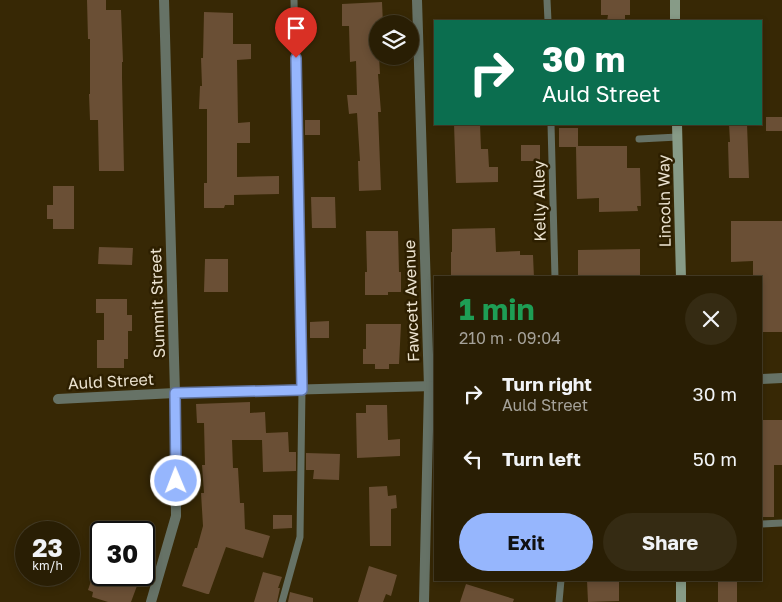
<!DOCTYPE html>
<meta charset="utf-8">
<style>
:root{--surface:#291e04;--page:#352b13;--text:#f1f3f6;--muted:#a5a29a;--line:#453c26;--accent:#96b6fd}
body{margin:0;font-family:"Golos Text",sans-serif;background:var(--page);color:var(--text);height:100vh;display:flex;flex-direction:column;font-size:19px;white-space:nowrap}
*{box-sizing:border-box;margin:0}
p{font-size:16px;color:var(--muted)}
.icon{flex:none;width:28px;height:28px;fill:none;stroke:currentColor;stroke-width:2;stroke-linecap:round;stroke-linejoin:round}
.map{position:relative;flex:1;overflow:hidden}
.side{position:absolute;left:434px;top:276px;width:328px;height:305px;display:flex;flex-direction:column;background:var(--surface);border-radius:0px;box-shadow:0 2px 8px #0003,0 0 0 1px var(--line)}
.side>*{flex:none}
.guide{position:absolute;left:434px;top:20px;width:328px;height:105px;border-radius:0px;box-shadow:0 2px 8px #0003,0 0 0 1px var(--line);background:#0b6e4f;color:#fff;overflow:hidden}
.fabs{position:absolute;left:369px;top:15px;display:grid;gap:10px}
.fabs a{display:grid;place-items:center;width:50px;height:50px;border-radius:50%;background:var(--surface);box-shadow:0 2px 8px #0003,0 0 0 1px var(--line);font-size:25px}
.speed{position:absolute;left:15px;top:521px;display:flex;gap:10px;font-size:25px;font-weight:700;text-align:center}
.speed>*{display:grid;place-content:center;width:65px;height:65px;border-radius:50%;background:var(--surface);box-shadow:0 2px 8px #0003,0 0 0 1px var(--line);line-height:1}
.speed small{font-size:12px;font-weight:400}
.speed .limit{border:2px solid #111;border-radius:8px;background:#fff;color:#111}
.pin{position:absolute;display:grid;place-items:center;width:42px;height:42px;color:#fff;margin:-51px -21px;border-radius:50% 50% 50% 0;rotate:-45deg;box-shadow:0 0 5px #0007}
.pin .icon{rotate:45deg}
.me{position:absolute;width:55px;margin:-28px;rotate:359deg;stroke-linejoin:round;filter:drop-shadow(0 0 4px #0008)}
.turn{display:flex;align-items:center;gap:18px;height:105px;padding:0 25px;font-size:22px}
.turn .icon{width:65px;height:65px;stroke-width:2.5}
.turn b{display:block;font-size:35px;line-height:42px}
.round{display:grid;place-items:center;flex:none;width:52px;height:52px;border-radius:26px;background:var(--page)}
.head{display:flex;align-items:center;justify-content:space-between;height:85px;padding:0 25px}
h1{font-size:30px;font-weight:700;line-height:38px;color:#1e9e55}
.button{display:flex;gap:10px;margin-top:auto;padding:10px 25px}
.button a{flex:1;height:58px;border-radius:30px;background:var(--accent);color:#111;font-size:20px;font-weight:700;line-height:58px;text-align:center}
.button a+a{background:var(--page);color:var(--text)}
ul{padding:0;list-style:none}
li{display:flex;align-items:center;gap:15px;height:65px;padding:0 25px}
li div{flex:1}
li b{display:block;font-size:19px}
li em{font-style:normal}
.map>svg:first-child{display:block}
.building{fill:#6a4f35}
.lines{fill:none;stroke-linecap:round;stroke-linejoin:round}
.lane{stroke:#667266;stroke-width:7}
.street{stroke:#667266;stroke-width:10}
.secondary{stroke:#879b87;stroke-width:10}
.route-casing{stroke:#6276a4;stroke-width:12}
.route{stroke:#96b6fd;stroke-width:9}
.labels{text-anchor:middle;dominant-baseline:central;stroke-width:5;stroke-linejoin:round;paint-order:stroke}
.street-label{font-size:16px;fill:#ebe2cf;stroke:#2d1f00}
</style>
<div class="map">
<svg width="782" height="602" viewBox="0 0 782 602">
<rect width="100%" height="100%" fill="#372805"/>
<g class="building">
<path d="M87 0H106V10H121L123 62H122V77L124 171H99L98 120H90L89 94H90V39H88Z"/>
<path d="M601 0H630V15H625V21H607L608 15H601Z"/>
<path d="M382 2 383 24H378V56H379L380 74H378L381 112H378L381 190 359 191 358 161H360L357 113 349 114 347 95H357L356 61 350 62 349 26H342V4Z"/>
<path d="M204 12 233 13V44H251V59L237 60 238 123 250 122V143H237V177L279 176V194L234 195V205H225L224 208H204V183H207V109H199L200 86H202L201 58H203Z"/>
<rect x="766" y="117" width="16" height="14"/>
<rect x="305" y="120" width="15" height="15"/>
<path d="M454 124H480L481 149H488L489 167H498V182L456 183Z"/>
<path d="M729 124H747L749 178H729L728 142H730Z"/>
<path d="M559 128H578V146H627V168H640L641 206H637L638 211 599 212V198L577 199 576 147H559Z"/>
<rect x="521" y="145" width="19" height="16"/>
<path d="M53 186H74V229H53V219H47V205H53Z"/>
<path d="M311 197H335L336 228H312Z"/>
<path d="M731 221H782V332H760V278H753V261L731 262Z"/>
<path d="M495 228 496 252 520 251V255H533L534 278H451V252H452V229Z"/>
<path d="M366 231H398L399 272H401V292H388V295H365V272H367Z"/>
<path d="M99 247 133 248 132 265 98 264Z"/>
<path d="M640 249V278H578V250Z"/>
<path d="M205 259H228V292H204Z"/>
<path d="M96 299H127V315H132V331H128V359H124V368H97V340H104V313H96Z"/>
<path d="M329 321V338H310V322Z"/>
<path d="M366 324H401L399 364H389V369H375V364H363V349H366Z"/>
<path d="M250 402V413L265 412 266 433 288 432 289 452H296V471L263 472 262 440H232L233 468H238L240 503H244L245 529 270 536 263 558 226 547 209 594H207L182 586 195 548H197L203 526 201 493H204L202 465H205L204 423H197L196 404Z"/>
<path d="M366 405H387L388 440 400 439V456L357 458 356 413H366Z"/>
<path d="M760 420H782V465H774V517H760Z"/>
<path d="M306 453 340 454 339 480 313 479 314 470H306Z"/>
<path d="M387 486 388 496 396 495 397 508 391 509V546H370L369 487Z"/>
<path d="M273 515H292V528L273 529Z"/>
<path d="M369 566 397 575 391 596 386 594 383 602H358Z"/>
<path d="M263 572 282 577 278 588H280L277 602H254Z"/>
<path d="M93 575H141L131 602H108L92 597 93 592 88 590Z"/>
<path d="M587 580H619V601L588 602Z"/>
<rect x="718" y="580" width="19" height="22"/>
<path d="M466 584 514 599 513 602H460Z"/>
<path d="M290 592 313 598V602H288Z"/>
</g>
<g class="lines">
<g class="lane">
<path d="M547 0 548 21"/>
<path d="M551 124 555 278"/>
<path d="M639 139 678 137"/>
<path d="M760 524 782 523"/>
<path d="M282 602 300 537 302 389 294 0"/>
<path d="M559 602 561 580"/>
</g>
<g class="street">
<path d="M417 0 429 387 424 602"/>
<path d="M760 379 782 378"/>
<path d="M58 399 175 393 434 386"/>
<path d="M151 602 176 516 175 393 164 0"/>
</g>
<g class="secondary">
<path d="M675 0V21"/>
<path d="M677 124 681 278"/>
<path d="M681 602V580"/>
</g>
</g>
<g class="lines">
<defs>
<path id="route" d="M176 481 175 393 302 390 296 58"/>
</defs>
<use href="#route" class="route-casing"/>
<use href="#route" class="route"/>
</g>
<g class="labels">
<g class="street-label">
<text transform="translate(539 201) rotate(-91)">Kelly Alley</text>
<text transform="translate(664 201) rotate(-91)">Lincoln Way</text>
<text transform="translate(411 301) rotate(-92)">Fawcett Avenue</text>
<text transform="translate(157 303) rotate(-92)">Summit Street</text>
<text transform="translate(111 381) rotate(-3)">Auld Street</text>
</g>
</g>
</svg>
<div class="fabs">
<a><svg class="icon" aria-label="layers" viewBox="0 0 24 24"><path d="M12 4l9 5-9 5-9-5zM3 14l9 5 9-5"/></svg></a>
</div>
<div class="speed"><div>23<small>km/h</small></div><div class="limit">30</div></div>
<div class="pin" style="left:296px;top:58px;background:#d93025"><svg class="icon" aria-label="arrive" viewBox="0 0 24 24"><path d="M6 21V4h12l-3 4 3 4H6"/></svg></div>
<svg class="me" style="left:176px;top:481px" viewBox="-20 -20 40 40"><circle r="17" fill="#96b6fd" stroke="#fff" stroke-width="3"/><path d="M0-11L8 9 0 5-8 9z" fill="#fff"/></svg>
<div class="guide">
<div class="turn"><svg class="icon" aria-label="right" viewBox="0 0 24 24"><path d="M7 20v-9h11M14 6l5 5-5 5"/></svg><div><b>30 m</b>Auld Street</div></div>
</div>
<section class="side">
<div class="head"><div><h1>1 min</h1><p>210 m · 09:04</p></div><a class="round"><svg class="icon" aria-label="close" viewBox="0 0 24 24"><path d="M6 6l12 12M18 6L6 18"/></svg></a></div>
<ul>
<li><svg class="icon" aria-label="right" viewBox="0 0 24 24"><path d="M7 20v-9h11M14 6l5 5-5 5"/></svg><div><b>Turn right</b><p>Auld Street</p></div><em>30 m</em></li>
<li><svg class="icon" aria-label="left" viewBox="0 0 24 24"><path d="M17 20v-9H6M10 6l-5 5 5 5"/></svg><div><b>Turn left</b></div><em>50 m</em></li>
</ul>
<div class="button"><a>Exit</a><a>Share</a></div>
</section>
</div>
